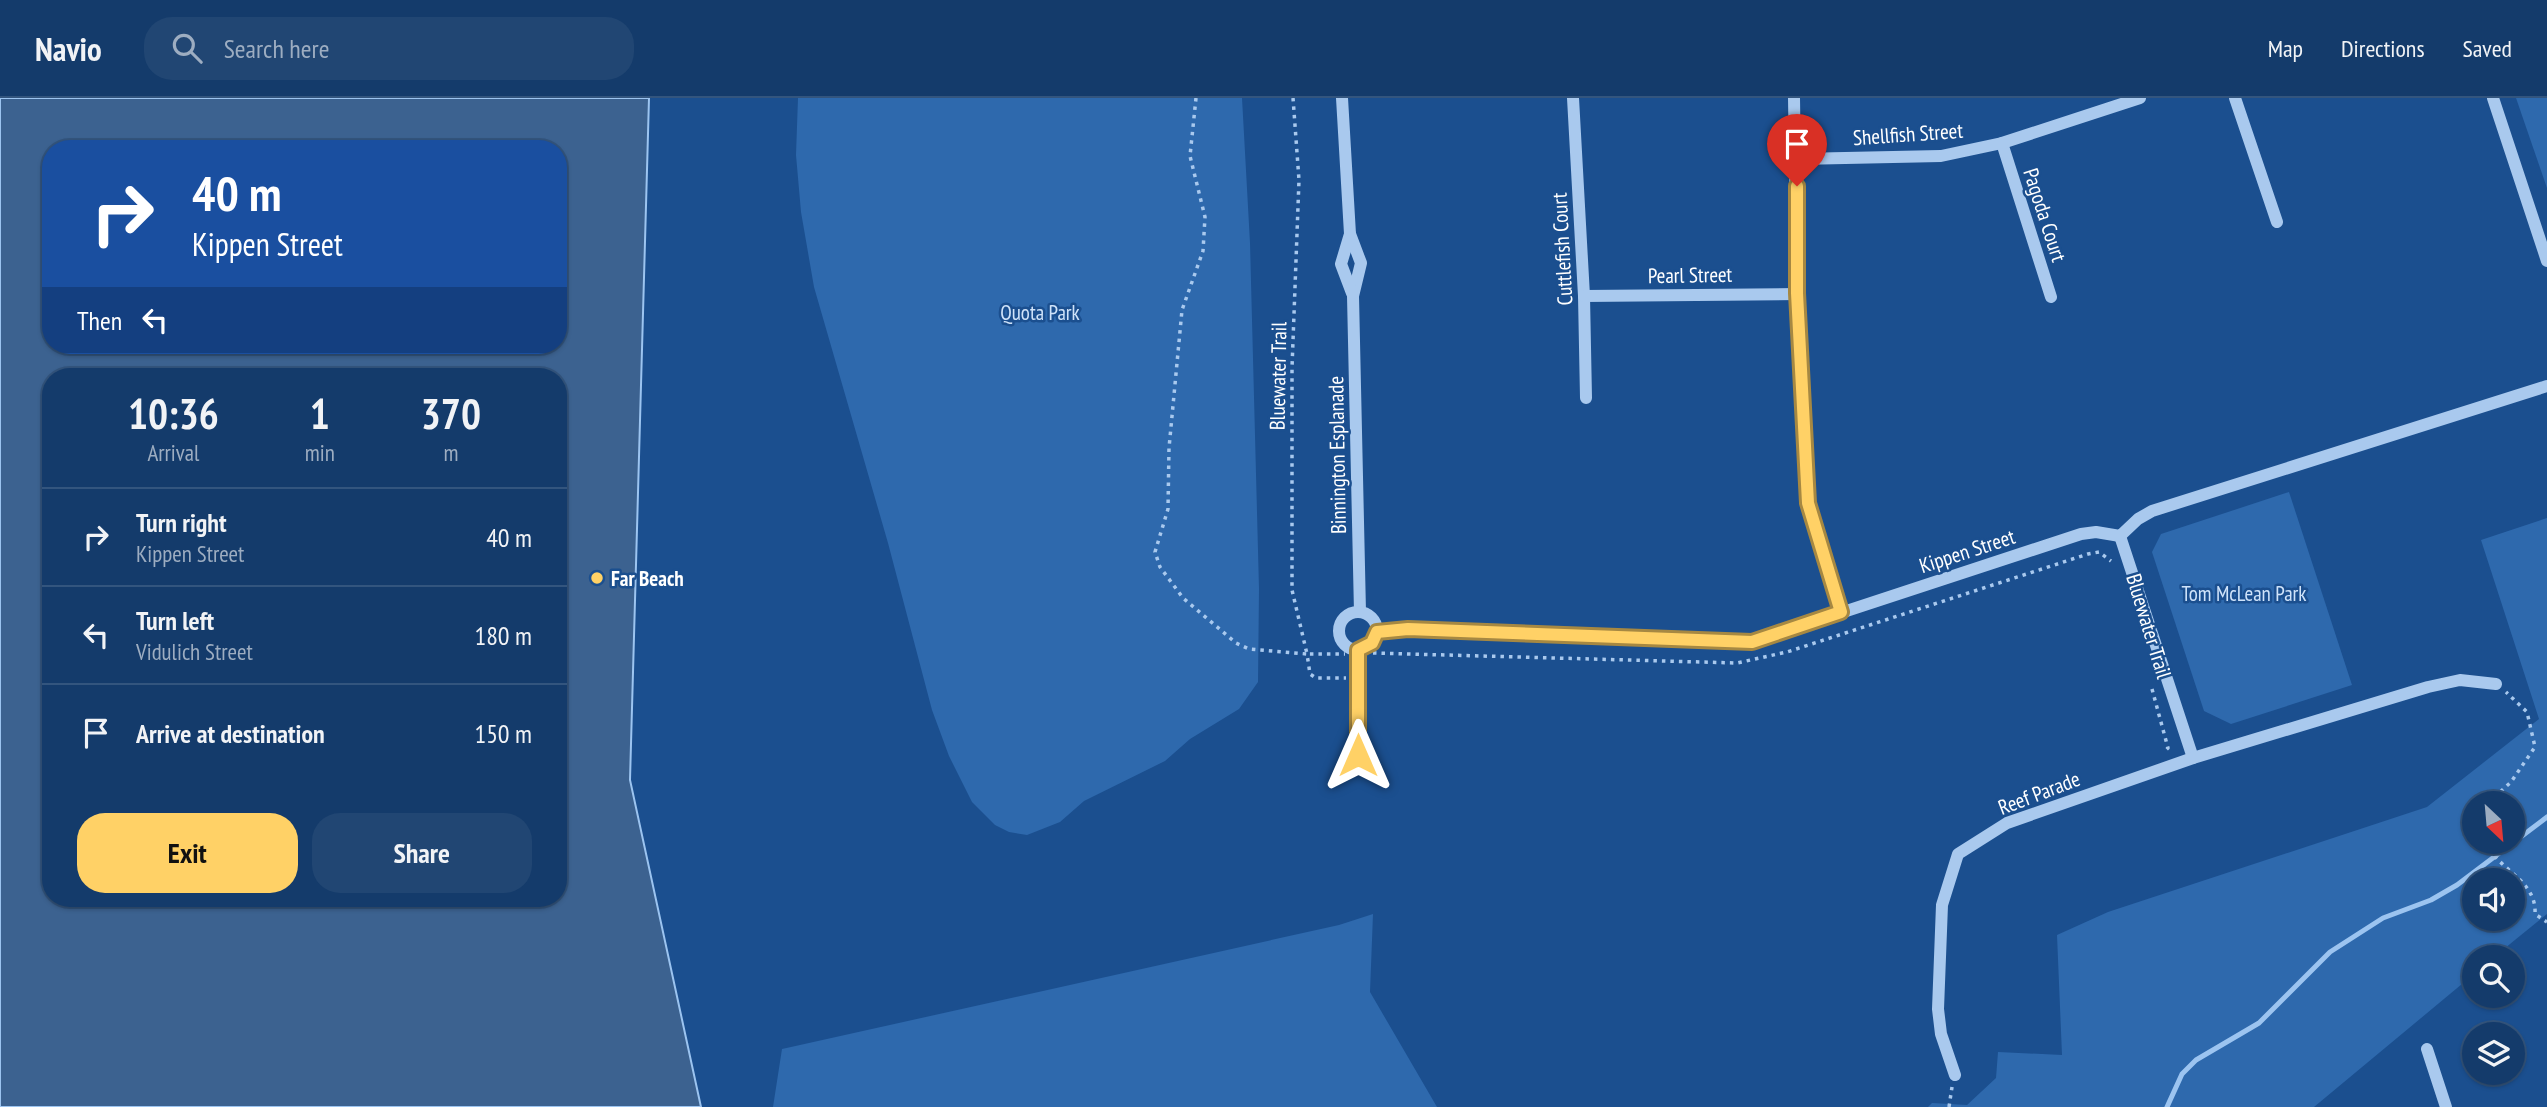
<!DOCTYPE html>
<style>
:root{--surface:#143b6b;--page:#214673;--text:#f1f3f6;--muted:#9dadc1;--line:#33557e;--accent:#ffd166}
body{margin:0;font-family:"PT Sans Narrow",sans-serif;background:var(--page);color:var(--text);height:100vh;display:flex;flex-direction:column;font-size:26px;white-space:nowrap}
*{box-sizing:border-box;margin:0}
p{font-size:23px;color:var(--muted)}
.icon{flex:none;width:38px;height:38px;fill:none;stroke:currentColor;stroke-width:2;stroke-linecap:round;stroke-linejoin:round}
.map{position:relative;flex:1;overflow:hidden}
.side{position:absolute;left:42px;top:270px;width:525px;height:539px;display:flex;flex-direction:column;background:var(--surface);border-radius:28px;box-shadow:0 2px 5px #0004,0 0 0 2px var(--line)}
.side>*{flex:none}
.banner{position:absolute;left:42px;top:42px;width:525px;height:214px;border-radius:28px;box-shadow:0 2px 5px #0004,0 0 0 2px var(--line);background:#1a4fa0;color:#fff;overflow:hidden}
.needle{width:46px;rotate:154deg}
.buttons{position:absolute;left:2462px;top:693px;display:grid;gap:14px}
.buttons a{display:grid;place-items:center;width:63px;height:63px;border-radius:50%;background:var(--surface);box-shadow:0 2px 5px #0004,0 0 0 2px var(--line);font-size:35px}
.pin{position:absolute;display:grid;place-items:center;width:60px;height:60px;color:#fff;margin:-72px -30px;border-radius:50% 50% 50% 0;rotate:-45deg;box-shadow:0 0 7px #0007}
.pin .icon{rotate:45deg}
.me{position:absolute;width:77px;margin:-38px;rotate:0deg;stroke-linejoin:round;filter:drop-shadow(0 0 5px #0008)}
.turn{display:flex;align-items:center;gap:24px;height:147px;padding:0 35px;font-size:32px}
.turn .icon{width:91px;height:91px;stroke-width:2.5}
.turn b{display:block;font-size:49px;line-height:60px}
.then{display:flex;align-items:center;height:66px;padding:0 35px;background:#0003;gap:14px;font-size:26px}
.eta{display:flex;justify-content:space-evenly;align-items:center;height:119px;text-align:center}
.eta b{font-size:42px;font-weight:600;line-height:49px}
.primary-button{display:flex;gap:14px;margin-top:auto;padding:14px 35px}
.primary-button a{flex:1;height:80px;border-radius:28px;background:var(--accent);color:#111;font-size:28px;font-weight:600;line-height:80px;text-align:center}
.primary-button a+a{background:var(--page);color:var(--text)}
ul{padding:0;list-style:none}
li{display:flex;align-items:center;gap:21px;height:98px;padding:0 35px;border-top:2px solid var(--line)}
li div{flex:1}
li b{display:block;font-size:26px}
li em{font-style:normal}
header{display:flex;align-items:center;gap:42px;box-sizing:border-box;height:98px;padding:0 35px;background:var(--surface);border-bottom:2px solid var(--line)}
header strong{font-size:33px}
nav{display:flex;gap:38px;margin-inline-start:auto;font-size:24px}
.search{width:490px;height:63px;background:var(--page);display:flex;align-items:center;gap:18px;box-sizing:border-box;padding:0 24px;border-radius:28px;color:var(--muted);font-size:26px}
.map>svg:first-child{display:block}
.green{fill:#2e69ad;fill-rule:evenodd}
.water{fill:#3c6290;stroke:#9cc4f0;stroke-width:2;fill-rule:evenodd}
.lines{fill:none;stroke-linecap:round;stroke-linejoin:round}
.stream{stroke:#9cc4f0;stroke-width:5}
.path{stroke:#a9c9ee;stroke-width:3.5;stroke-dasharray:3.5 5;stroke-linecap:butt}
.minor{stroke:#a9c9ee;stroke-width:12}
.route-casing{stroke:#a68842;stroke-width:18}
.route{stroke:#ffd166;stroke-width:12}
.poi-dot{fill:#ffd166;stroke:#1b4f8f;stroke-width:2.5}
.labels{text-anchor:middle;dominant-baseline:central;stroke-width:5;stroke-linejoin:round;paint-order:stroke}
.street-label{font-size:21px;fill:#fff;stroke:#1b4f8f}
.park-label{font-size:21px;fill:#cfe3fa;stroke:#1b4f8f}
.poi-label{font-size:21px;font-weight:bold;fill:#fff;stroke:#1b4f8f;text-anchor:start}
</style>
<header>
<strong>Navio</strong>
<div class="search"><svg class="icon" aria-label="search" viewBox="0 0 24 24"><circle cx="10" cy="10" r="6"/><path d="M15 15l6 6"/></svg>Search here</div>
<nav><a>Map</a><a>Directions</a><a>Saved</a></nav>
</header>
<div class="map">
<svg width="2547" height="1009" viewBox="0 0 2547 1009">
<rect width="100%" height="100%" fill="#1b4f8f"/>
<g class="green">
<path d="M798 0H1242L1250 145 1259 491 1258 584 1239 611 1190 641 1165 663 1084 703 1060 724 1027 737 1009 734 995 727 972 704 949 658 932 612 888 445 814 189 801 114 796 57Z"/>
<path d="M2516 0H2547V90Z"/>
<path d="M2289 394 2352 587 2231 626 2204 613 2152 454 2161 436Z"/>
<path d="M2547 420V816L2494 859H2474V876L2314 1009H1928L1932 1005 1967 1007 1996 980 1998 954 2062 957 2057 837 2108 814 2427 709 2539 621 2481 442ZM2513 705V744H2474V705ZM2513 782V821H2474V782Z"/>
<path d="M1373 816 1370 894 1437 1009H773L782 951 1339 827Z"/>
</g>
<path class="water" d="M0 0H649L630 682 701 1009H0ZM51 51H558V247H51ZM51 278H558V800H51Z"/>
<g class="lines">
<path class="stream" d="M2167 1009 2182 976 2196 962 2259 925 2330 854 2383 820 2431 802 2457 787 2547 719"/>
<g class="path">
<path d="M1196 0 1190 58 1205 119 1203 153 1182 212 1169 350 1168 411 1155 454 1160 469 1183 500 1236 545 1249 551 1307 556 1310 576 1316 580H1346"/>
<path d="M1293 0 1299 82 1292 270V492L1307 556H1345"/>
<path d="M1373 555 1737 565 1787 554 2088 456 2099 454 2111 463"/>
<path d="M2152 591 2168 650 2165 653"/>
<path d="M2488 705 2511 684 2535 649 2527 614 2506 594"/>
<path d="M2485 744C2498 772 2537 782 2535 816L2547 824"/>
<path d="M1949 1009 1952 989"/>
</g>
<g class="minor">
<path d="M1342 0 1350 136 1361 165 1353 198 1360 514"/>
<path d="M1573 0 1584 198 1586 300"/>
<path d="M1794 0 1797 196 1808 406 1841 514"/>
<path d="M2235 0 2277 124"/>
<path d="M2493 0 2547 163"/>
<path d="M2002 45 2051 199"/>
<path d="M1797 61 1941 58 2002 45 2140 0"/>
<path d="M1350 136 1341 166 1352 195"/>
<path d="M1584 198 1797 196"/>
<path d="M2120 438 2193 660"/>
<circle cx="1358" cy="533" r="19"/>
<path d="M1377 534 1408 531 1752 544 2081 436 2096 434 2120 438 2138 421 2152 413 2547 288"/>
<path d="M1358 657V552"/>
<path d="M2427 951 2446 1009"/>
<path d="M1955 977 1941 936 1938 911 1942 807 1958 756 2007 725 2193 660 2428 589 2460 582 2496 586"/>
</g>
</g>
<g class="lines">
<defs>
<path id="route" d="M1358 657V552L1372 545 1377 534 1408 531 1752 544 1841 514 1808 405 1797 195V88"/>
</defs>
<use href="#route" class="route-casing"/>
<use href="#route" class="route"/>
</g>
<circle class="poi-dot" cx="597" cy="480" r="7"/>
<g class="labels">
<g class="street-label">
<text transform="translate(1908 36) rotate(-4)">Shellfish Street</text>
<text transform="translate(2045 117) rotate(72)">Pagoda Court</text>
<text transform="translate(1562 151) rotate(-93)">Cuttlefish Court</text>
<text transform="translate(1690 177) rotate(-1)">Pearl Street</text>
<text transform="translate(1278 278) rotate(-89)">Bluewater Trail</text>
<text transform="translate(1337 357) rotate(-91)">Binnington Esplanade</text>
<text transform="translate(1967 453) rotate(-18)">Kippen Street</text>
<text transform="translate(2149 528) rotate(73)">Bluewater Trail</text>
<text transform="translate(2039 695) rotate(-21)">Reef Parade</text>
</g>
<g class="park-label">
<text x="1040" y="214">Quota Park</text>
<text x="2244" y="495">Tom McLean Park</text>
</g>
<g class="poi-label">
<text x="611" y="480">Far Beach</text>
</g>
</g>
</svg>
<div class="buttons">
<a><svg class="needle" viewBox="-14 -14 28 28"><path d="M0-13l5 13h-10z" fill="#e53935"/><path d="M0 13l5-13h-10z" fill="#9dadc1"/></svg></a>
<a><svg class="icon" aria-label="sound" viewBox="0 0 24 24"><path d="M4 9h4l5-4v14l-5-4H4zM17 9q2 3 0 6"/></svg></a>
<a><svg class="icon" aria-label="search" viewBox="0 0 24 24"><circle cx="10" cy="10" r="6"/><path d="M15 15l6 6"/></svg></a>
<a><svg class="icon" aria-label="layers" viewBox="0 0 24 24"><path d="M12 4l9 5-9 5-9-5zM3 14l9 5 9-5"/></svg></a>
</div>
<div class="pin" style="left:1797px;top:88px;background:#d93025"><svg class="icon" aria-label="arrive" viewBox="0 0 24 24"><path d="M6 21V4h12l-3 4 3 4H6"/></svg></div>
<svg class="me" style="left:1358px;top:657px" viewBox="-20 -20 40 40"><path d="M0-17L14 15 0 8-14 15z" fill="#ffd166" stroke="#fff" stroke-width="4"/></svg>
<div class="banner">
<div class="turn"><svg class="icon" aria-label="right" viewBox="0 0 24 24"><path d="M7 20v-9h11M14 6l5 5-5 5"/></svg><div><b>40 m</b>Kippen Street</div></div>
<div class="then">Then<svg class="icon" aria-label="left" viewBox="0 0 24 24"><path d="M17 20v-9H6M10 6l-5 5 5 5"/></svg></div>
</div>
<section class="side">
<div class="eta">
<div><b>10:36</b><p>Arrival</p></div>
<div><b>1</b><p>min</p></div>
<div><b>370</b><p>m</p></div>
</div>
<ul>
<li><svg class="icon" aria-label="right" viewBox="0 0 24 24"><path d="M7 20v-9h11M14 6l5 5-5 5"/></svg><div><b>Turn right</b><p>Kippen Street</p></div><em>40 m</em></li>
<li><svg class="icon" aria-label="left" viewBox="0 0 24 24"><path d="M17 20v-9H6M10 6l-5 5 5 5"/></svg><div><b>Turn left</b><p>Vidulich Street</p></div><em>180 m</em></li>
<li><svg class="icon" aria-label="arrive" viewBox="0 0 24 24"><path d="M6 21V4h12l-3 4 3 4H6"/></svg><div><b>Arrive at destination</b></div><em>150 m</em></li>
</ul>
<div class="primary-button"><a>Exit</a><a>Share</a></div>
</section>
</div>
